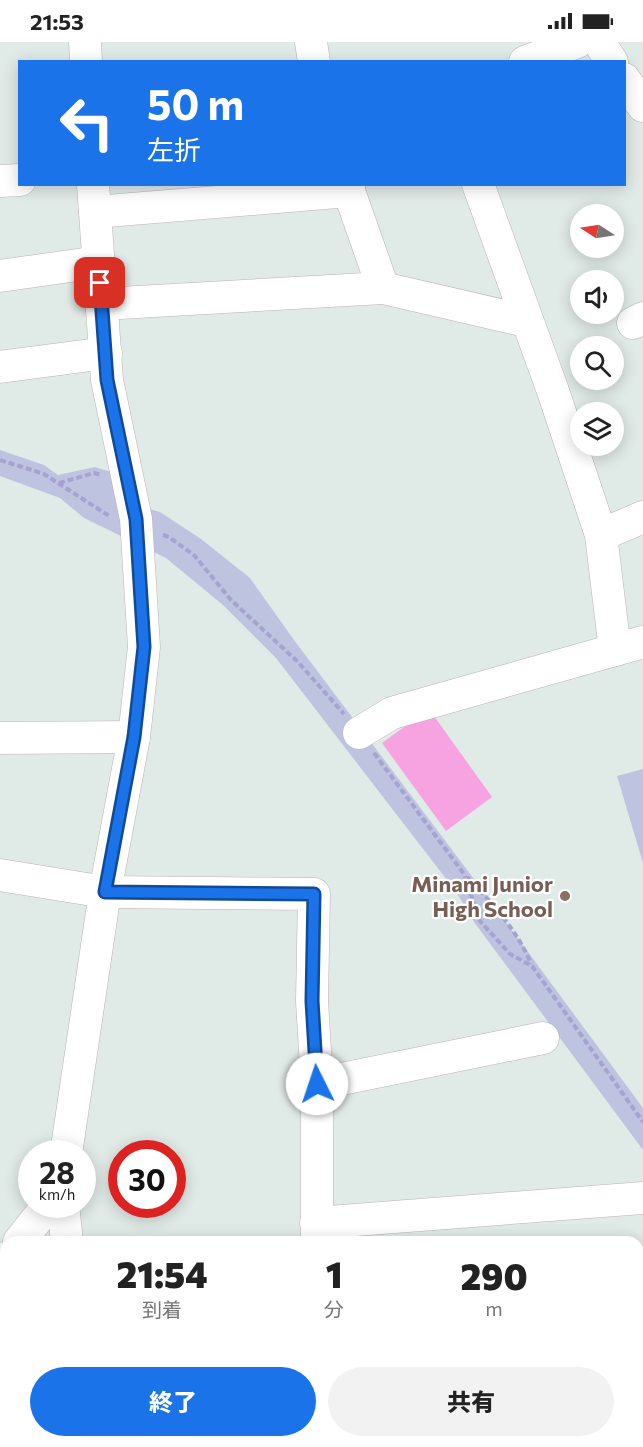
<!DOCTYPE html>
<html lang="ja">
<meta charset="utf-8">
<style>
:root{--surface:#fff;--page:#f2f2f2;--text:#222;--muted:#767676;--accent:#1a73e8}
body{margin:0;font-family:Commissioner,"Noto Sans JP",sans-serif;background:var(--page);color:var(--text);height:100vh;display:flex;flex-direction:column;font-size:22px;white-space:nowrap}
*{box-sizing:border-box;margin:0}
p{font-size:20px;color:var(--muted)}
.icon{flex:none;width:33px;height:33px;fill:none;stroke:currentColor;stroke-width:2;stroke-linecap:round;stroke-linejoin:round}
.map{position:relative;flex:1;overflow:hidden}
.sheet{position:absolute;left:0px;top:1194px;width:644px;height:212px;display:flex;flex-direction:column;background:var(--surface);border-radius:18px 18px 0 0;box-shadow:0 3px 15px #0003}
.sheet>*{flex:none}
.top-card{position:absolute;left:18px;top:18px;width:608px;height:126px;border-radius:0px;box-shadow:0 3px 15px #0003;background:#1a73e8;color:#fff;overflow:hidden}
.needle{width:39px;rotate:282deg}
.tools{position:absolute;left:570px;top:162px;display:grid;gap:12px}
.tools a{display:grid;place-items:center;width:54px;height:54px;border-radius:50%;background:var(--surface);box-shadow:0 3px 15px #0003;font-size:30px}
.speed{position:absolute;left:18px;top:1098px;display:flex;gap:12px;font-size:30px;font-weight:700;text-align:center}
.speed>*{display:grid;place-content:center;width:78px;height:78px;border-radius:50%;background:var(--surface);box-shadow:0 3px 15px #0003;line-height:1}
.speed small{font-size:15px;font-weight:400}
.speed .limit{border:9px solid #d22;background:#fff;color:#111}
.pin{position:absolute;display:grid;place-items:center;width:51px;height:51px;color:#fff;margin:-26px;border-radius:12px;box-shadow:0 3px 9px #0006}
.me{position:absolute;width:66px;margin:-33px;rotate:356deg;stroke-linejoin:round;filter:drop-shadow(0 0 4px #0008)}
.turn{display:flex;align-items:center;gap:21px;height:126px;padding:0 30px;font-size:27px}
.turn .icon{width:78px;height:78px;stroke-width:2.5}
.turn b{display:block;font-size:42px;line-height:51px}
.eta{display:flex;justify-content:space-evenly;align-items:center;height:102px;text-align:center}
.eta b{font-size:36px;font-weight:800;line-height:42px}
.cta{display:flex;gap:12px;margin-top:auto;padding:12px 30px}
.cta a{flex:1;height:69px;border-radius:36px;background:var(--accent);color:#fff;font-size:24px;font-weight:800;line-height:69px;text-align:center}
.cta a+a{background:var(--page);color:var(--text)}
.status{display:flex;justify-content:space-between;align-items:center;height:42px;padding:0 30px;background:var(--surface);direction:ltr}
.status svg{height:16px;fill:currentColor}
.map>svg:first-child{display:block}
.green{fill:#bec4e0}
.water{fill:#f7a3e2}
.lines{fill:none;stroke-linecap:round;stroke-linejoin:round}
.minor-casing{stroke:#b9b2b7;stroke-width:33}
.path{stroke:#a6a2d1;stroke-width:4;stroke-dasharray:6 3;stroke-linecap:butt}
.minor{stroke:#fff;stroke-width:32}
.route-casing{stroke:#114b97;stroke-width:15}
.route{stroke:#1a73e8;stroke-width:10}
.education-dot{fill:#8d6e63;stroke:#fff;stroke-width:2}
.labels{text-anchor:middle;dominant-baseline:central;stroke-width:4.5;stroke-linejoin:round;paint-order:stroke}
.education-label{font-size:22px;font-weight:bold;fill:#785e54;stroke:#fff;text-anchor:end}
</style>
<div class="status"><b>21:53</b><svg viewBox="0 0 49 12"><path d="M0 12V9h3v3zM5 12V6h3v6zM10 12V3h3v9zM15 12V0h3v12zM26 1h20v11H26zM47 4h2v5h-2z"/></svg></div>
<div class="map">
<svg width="643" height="1405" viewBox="0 0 643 1405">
<rect width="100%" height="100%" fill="#e0eae6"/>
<g class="green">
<path d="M0 408 44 423 58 433 95 425 131 436 138 464 160 470 201 497 250 536 294 598 489 857 643 1066V1108L474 880 457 851 276 616 223 563 166 516 84 476 60 456 0 434Z"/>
<path d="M643 727V821L617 734Z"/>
</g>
<path class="water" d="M429 667 492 755 446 789 382 701Z"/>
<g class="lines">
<defs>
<g id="minor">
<path d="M85 0 86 20"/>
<path d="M311 0 314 20"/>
<path d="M599 0 612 20"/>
<path d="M525 20 577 0"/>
<path d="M624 37 643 64"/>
<path d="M0 139 20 138"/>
<path d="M349 142V149L383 246"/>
<path d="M478 142 553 349 601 493 615 608"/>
<path d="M95 170 349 149"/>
<path d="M0 234 99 220"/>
<path d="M102 262 383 246 526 279"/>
<path d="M633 281 643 276"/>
<path d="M0 325 106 311"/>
<path d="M601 493 643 475"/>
<path d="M359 691 392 671 643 600"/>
<path d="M0 696 134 695"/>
<path d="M0 833 105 850 314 852 312 959 317 1042V1200"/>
<path d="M317 1042 543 996"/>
<path d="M66 1112 105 850 134 695 144 605 136 477 107 338 93 142"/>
<path d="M63 1162 67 1200"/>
<path d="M316 1181 643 1156"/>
<path d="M19 1200 49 1162"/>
<path d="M0 1223 6 1216"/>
<path d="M638 1335 643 1331"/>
<path d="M328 1400 329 1405"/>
<path d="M77 1405 78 1400"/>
<path d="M537 1405 545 1400"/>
</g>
</defs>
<use href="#minor" class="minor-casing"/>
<g class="path">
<path d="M0 418 44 432 109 474"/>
<path d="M59 441 94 431 101 433"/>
<path d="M163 493 169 495 194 513 231 558 298 620 344 672"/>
<path d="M374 711 464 832 480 879 510 912 532 924 643 1080"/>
<path d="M467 835C491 860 518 889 531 922"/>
</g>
<use href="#minor" class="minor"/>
</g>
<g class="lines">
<defs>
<path id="route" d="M100 241 107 338 136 477 144 605 134 695 105 850 314 852 312 959 317 1042"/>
</defs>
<use href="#route" class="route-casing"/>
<use href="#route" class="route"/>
</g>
<circle class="education-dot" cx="565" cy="854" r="6"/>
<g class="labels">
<g class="education-label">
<text x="553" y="841">Minami Junior<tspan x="553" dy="25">High School</tspan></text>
</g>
</g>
</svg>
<div class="tools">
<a><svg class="needle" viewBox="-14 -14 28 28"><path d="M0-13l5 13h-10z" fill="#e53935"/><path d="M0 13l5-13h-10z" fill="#767676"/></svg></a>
<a><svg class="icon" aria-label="sound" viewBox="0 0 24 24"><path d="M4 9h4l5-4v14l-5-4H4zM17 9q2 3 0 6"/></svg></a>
<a><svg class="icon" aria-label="search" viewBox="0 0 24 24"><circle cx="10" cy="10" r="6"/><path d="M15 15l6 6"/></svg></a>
<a><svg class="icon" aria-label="layers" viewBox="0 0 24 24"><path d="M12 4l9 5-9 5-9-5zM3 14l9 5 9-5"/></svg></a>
</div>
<div class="speed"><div>28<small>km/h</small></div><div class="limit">30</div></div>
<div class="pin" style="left:100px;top:241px;background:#d93025"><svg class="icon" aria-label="arrive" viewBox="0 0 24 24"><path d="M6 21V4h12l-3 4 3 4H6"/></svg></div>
<svg class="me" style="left:317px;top:1042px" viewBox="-20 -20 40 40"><circle r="19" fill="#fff"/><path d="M0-13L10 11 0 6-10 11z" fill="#1a73e8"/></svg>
<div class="top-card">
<div class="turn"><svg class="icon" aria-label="left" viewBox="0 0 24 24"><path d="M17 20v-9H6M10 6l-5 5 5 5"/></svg><div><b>50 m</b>左折</div></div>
</div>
<section class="sheet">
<div class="eta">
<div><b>21:54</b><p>到着</p></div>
<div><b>1</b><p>分</p></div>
<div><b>290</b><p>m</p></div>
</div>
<div class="cta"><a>終了</a><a>共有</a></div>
</section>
</div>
